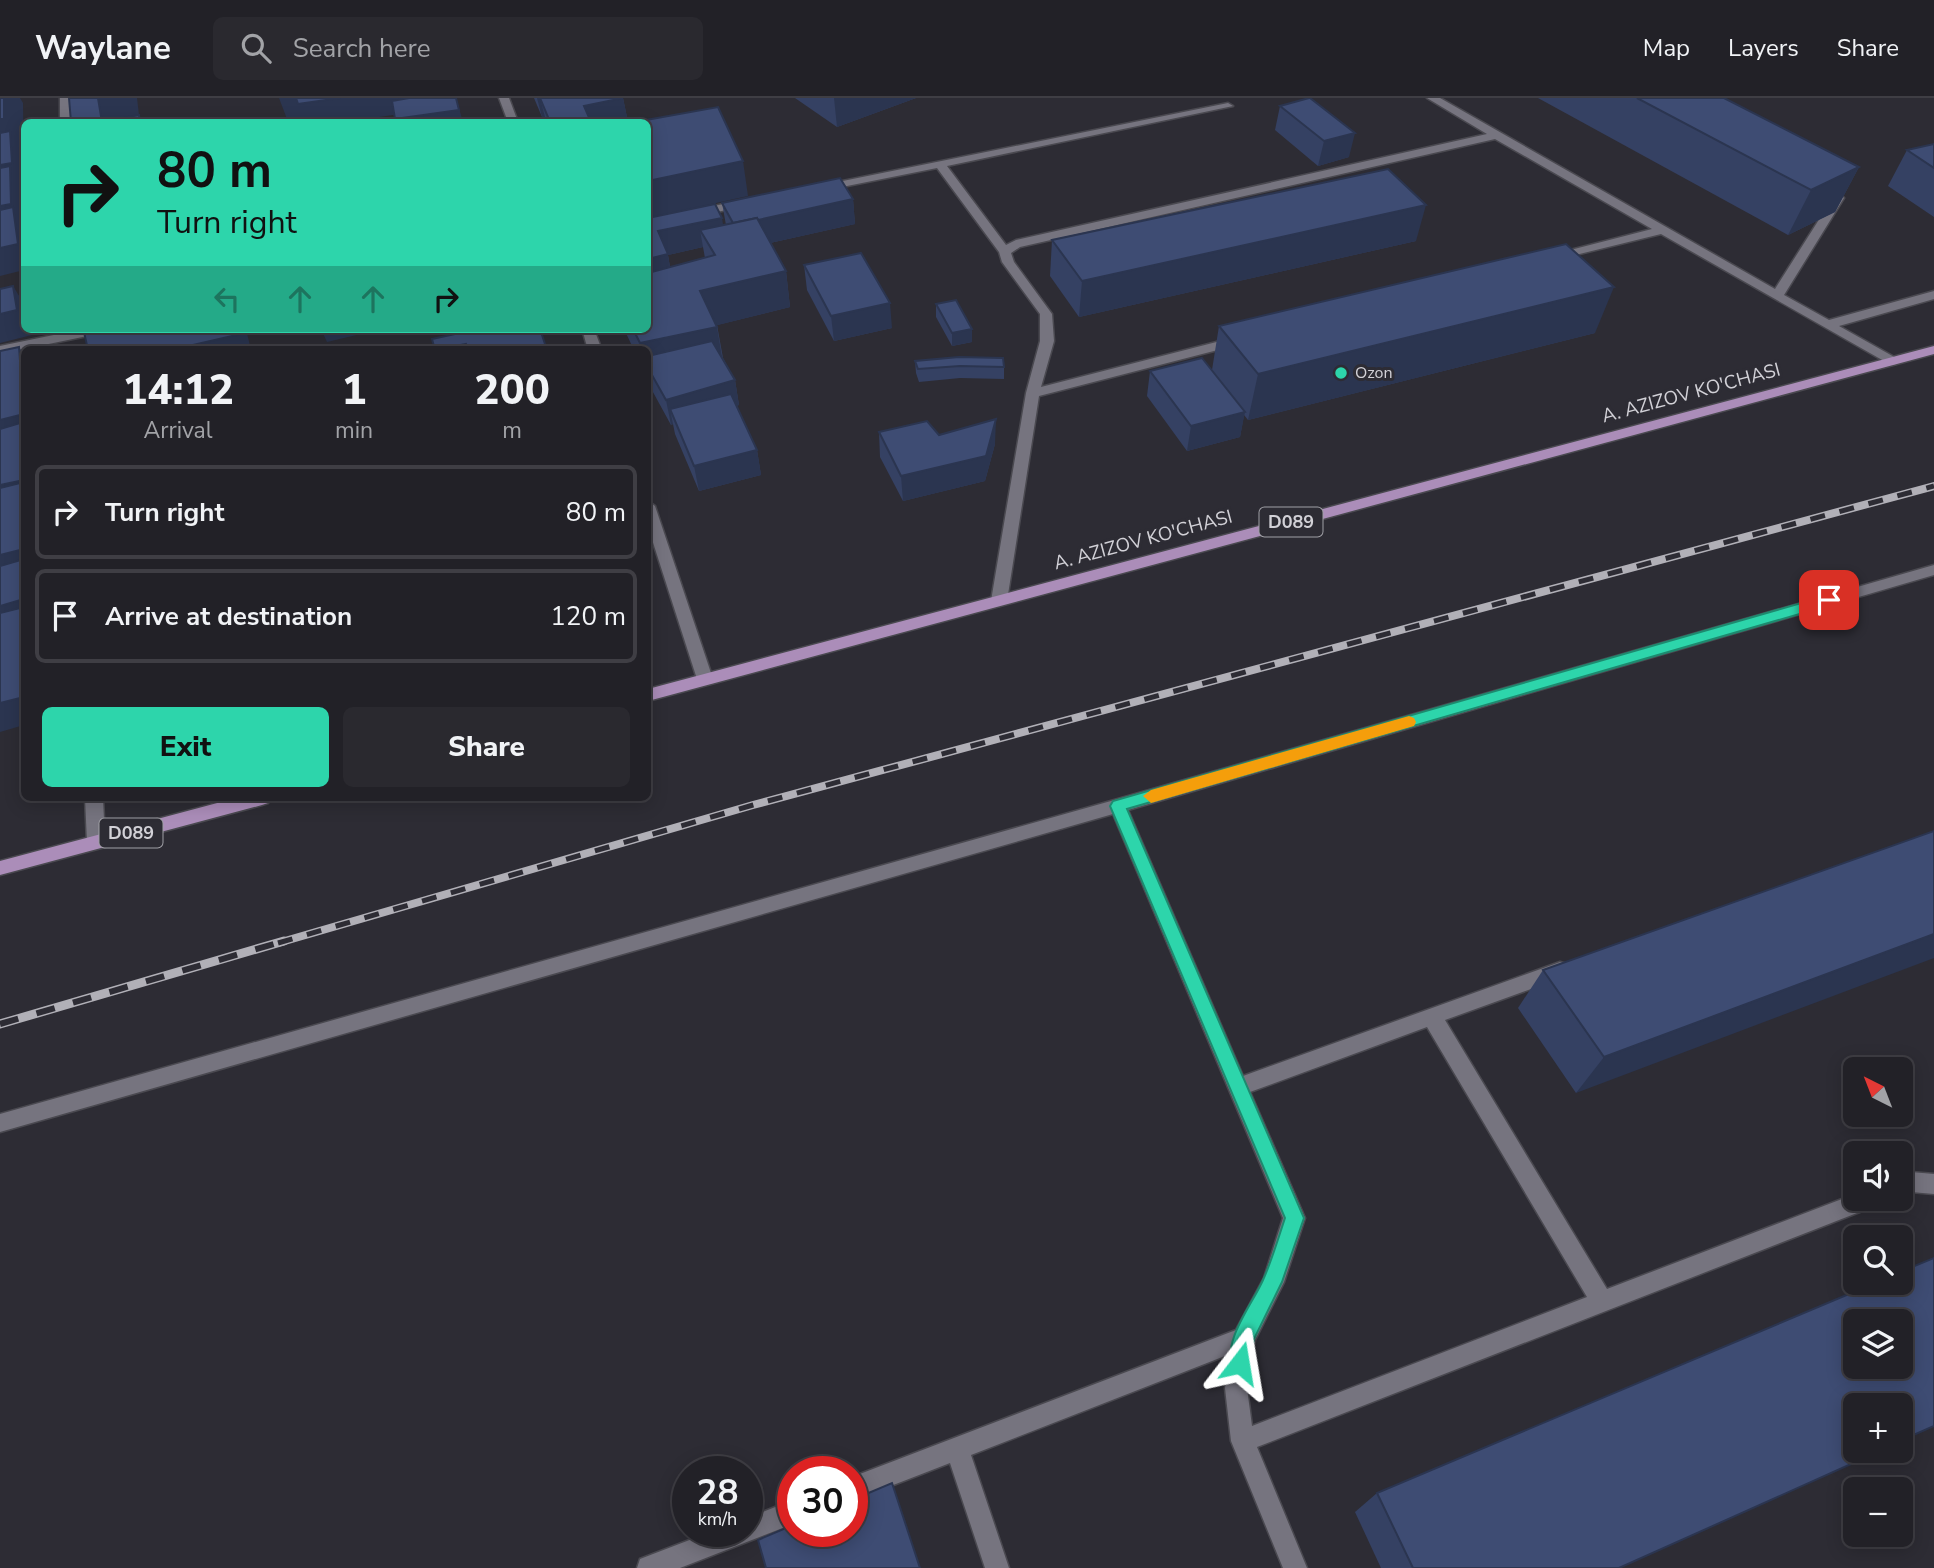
<!DOCTYPE html>
<meta charset="utf-8">
<style>
:root{--surface:#222127;--page:#2a292f;--text:#f1f3f6;--muted:#a2a3a7;--line:#3f3e44;--accent:#2dd5ab}
body{margin:0;font-family:"Nunito Sans",sans-serif;background:var(--page);color:var(--text);height:100vh;display:flex;flex-direction:column;font-size:26px;white-space:nowrap}
*{box-sizing:border-box;margin:0}
p{font-size:23px;color:var(--muted)}
.icon{flex:none;width:38px;height:38px;fill:none;stroke:currentColor;stroke-width:2;stroke-linecap:round;stroke-linejoin:round}
.map{position:relative;flex:1;overflow:hidden}
.details{position:absolute;left:21px;top:248px;width:630px;height:455px;display:flex;flex-direction:column;background:var(--surface);border-radius:10px;box-shadow:0 4px 18px #0003,0 0 0 2px var(--line)}
.details>*{flex:none}
.guide{position:absolute;left:21px;top:21px;width:630px;height:214px;border-radius:10px;box-shadow:0 4px 18px #0003,0 0 0 2px var(--line);background:#2dd5ab;color:#111;overflow:hidden}
.needle{width:46px;rotate:318deg}
.buttons{position:absolute;left:1843px;top:959px;display:grid;gap:14px}
.buttons a{display:grid;place-items:center;width:70px;height:70px;border-radius:10px;background:var(--surface);box-shadow:0 4px 18px #0003,0 0 0 2px var(--line);font-size:35px}
.speed{position:absolute;left:672px;top:1358px;display:flex;gap:14px;font-size:35px;font-weight:700;text-align:center}
.speed>*{display:grid;place-content:center;width:91px;height:91px;border-radius:50%;background:var(--surface);box-shadow:0 4px 18px #0003,0 0 0 2px var(--line);line-height:1}
.speed small{font-size:18px;font-weight:400}
.speed .limit{border:10px solid #d22;background:#fff;color:#111}
.pin{position:absolute;display:grid;place-items:center;width:60px;height:60px;color:#fff;margin:-30px;border-radius:14px;box-shadow:0 4px 10px #0006}
.me{position:absolute;width:77px;margin:-38px;rotate:14deg;stroke-linejoin:round;filter:drop-shadow(0 0 5px #0008)}
.turn{display:flex;align-items:center;gap:24px;height:147px;padding:0 21px;font-size:32px}
.turn .icon{width:91px;height:91px;stroke-width:2.5}
.turn b{display:block;font-size:49px;line-height:60px}
.lanes{display:flex;align-items:center;height:66px;padding:0 21px;background:#0003;justify-content:center;gap:35px;direction:ltr}
.lanes .off{opacity:.35}
.eta{display:flex;justify-content:space-evenly;align-items:center;height:119px;text-align:center}
.eta b{font-size:42px;font-weight:800;line-height:49px}
.action{display:flex;gap:14px;margin-top:auto;padding:14px 21px}
.action a{flex:1;height:80px;border-radius:10px;background:var(--accent);color:#111;font-size:28px;font-weight:800;line-height:80px;text-align:center}
.action a+a{background:var(--page);color:var(--text)}
ul{padding:0;list-style:none}
li{display:flex;align-items:center;gap:21px;height:94px;margin:0 14px 10px;padding:0 7px;border:4px solid var(--line);border-radius:10px}
li div{flex:1}
li b{display:block;font-size:26px}
li em{font-style:normal}
header{display:flex;align-items:center;gap:42px;box-sizing:border-box;height:98px;padding:0 35px;background:var(--surface);border-bottom:2px solid var(--line)}
header strong{font-size:33px}
nav{display:flex;gap:38px;margin-inline-start:auto;font-size:24px}
.search{width:490px;height:63px;background:var(--page);display:flex;align-items:center;gap:18px;box-sizing:border-box;padding:0 24px;border-radius:10px;color:var(--muted);font-size:26px}
.map>svg:first-child{display:block}
.lines{fill:none;stroke-linecap:round;stroke-linejoin:round}
.minor-casing{stroke:#4a4950;stroke-width:3}
.major-casing{stroke:#4a4950;stroke-width:3}
.minor{fill:#76747f;fill-rule:evenodd}
.major{fill:#ab8db9;fill-rule:evenodd}
.rail-far1-casing{stroke:#b1b0b7;stroke-width:8}
.rail-casing{stroke:#b1b0b7;stroke-width:9}
.rail-far1{stroke:#2d2c34;stroke-width:5;stroke-dasharray:15;stroke-linecap:butt}
.rail{stroke:#2d2c34;stroke-width:6;stroke-dasharray:19;stroke-linecap:butt}
.wall{fill:#354163;fill-rule:evenodd}
.shaded-wall{fill:#2b3550}
.building{fill:#3e4c73;stroke:#2b3550;stroke-width:2;fill-rule:evenodd}
.route{fill:#2dd5ab;stroke:#1d8a6f;stroke-width:2}
.slow{fill:#f59e0b}
.poi-dot{fill:#2dd5ab;stroke:#2d2c34;stroke-width:2.5}
.labels{text-anchor:middle;dominant-baseline:central;stroke-width:6;stroke-linejoin:round;paint-order:stroke}
.far-poi-label{font-size:16px;fill:#d2d1d7;stroke:#2d2c34;text-anchor:start}
.shield{fill:#2d2c34;stroke:#a0a0a6;stroke-width:2}
.shield-label{font-size:18px;font-weight:bold;fill:#d2d1d7}
.street-label{font-size:19px;fill:#d2d1d7;stroke:#2d2c34}
</style>
<header>
<strong>Waylane</strong>
<div class="search"><svg class="icon" aria-label="search" viewBox="0 0 24 24"><circle cx="10" cy="10" r="6"/><path d="M15 15l6 6"/></svg>Search here</div>
<nav><a>Map</a><a>Layers</a><a>Share</a></nav>
</header>
<div class="map">
<svg width="1934" height="1470" viewBox="0 0 1934 1470">
<rect width="100%" height="100%" fill="#2d2c34"/>
<g class="lines">
<defs>
<g id="minor">
<path d="M60 0H70L71 24H60Z"/>
<path d="M499 0H509L518 24H508Z"/>
<path d="M1427 0H1440L1775 191 1834 98H1842L1844 100 1784 197 1829 222 1934 193V201L1839 228 1896 260V266L1891 267 1661 136 1551 163V157L1652 131 1495 41 1020 149 1011 155 1014 164 1052 216 1054 243 1041 289 1236 239 1243 243 1241 246 1039 298 1007 503 999 508 994 507 991 503 1026 295 1040 243V216L1002 164 999 154 937 70 822 93 818 92V88L1228 5 1233 8 947 68 1006 147 1016 142 1487 36Z"/>
<path d="M747 101 753 105 751 107 648 128V122Z"/>
<path d="M83 231H108L102 235 0 256V248Z"/>
<path d="M582 231H594L602 252H588Z"/>
<path d="M648 403 655 408 713 581 711 585H699L697 581 648 429Z"/>
<path d="M1934 467V477L1128 712 1243 978 1560 864 1567 866 1569 872 1567 878 1445 922 1607 1191 1855 1096V1101H1878L1875 1108 1257 1349 1307 1470H1283L1231 1343 1225 1290 1230 1256 971 1357 1009 1470H985L950 1365 852 1403V1379L1236 1232 1264 1180 1283 1120 1113 716 0 1034V1016L1118 701ZM1427 929 1587 1199 1252 1328 1247 1290 1255 1242 1284 1184 1305 1120 1250 994Z"/>
<path d="M85 700H103L105 744 102 749H90L87 744Z"/>
<path d="M1911 1074 1934 1076V1096L1911 1094 1900 1098V1078Z"/>
<path d="M793 1402V1426L680 1470H637L640 1461 713 1433H747V1420Z"/>
</g>
<g id="major">
<path d="M1934 248V256L648 603V591Z"/>
<path d="M236 700H271L268 705 262 707 0 777V763Z"/>
</g>
</defs>
<use href="#minor" class="minor-casing"/>
<use href="#major" class="major-casing"/>
<use href="#minor" class="minor"/>
<use href="#major" class="major"/>
<defs>
<path id="rail-far1" d="M278 845 753 707 1934 388"/>
<path id="rail" d="M0 926 284 843"/>
</defs>
<use href="#rail-far1" class="rail-far1-casing"/>
<use href="#rail" class="rail-casing"/>
<use href="#rail-far1" class="rail-far1"/>
<use href="#rail" class="rail"/>
</g>
<g class="wall">
<path d="M534 0H623L628 24H546L545 19H542Z"/>
<path d="M795 0H916L837 29Z"/>
<path d="M1538 0H1724L1859 69 1835 114 1788 137Z"/>
<path d="M1280 8 1349 59 1318 68 1275 32Z"/>
<path d="M1934 46V119L1888 88 1907 52Z"/>
<path d="M853 101 855 126 770 145 786 173 790 209 717 227 723 260 735 282 739 307 736 308 757 352 761 377 699 393 675 336 673 326 671 327 648 285V252H634L624 231H648V120L723 127H726L722 105ZM703 149 705 160 670 169 668 157Z"/>
<path d="M1052 142 1416 143 1079 219 1050 178Z"/>
<path d="M804 167 892 230 834 243 807 192Z"/>
<path d="M936 206 972 231V244L952 248 936 219Z"/>
<path d="M1219 228 1595 235 1248 322 1244 317 1240 339 1187 353 1147 298 1150 273 1212 272Z"/>
<path d="M915 263 1004 269V281L960 280 919 284 916 275Z"/>
<path d="M879 334 995 346 985 383 903 403 880 359Z"/>
<path d="M1934 733 1576 995 1518 910 1543 872Z"/>
<path d="M1377 1395 1619 1470H1381L1355 1414Z"/>
</g>
<g class="shaded-wall">
<path d="M4 0H20L23 5 24 90H22L24 92V172L0 178V21Z"/>
<path d="M98 0H137L139 17 102 24Z"/>
<path d="M279 0H408L413 14 346 24H305L303 19 287 21Z"/>
<path d="M456 0 463 24H396L395 21Z"/>
<path d="M537 0H540L545 19H542Z"/>
<path d="M623 0 628 24H587L584 8Z"/>
<path d="M834 0H916L837 29Z"/>
<path d="M1355 35 1349 59 1318 68 1324 43Z"/>
<path d="M743 63 748 98 648 120V83Z"/>
<path d="M1859 69 1835 114 1788 137 1811 92Z"/>
<path d="M853 101 855 126 738 152 735 127Z"/>
<path d="M1426 107 1416 143 1079 219 1082 183Z"/>
<path d="M722 120 726 145 700 132 703 149 668 157 672 181 648 186V161L658 133Z"/>
<path d="M786 173 790 209 706 230 700 193Z"/>
<path d="M13 188 24 206V231H31L32 237 0 245V216Z"/>
<path d="M1614 189 1595 235 1248 322 1258 276Z"/>
<path d="M890 205 892 230 834 243 831 218Z"/>
<path d="M717 229 723 265 648 270V252H641L640 245Z"/>
<path d="M240 231H246L251 252H171Z"/>
<path d="M321 231H382L327 244Z"/>
<path d="M972 231V244L952 248V235Z"/>
<path d="M466 246 468 252H435Z"/>
<path d="M19 249 24 258V307Z"/>
<path d="M735 282 739 307 676 325 670 311 673 326 671 327 666 302Z"/>
<path d="M1245 314 1240 339 1187 353 1191 328Z"/>
<path d="M24 316V372L0 351V322Z"/>
<path d="M996 321 995 346 985 383 903 403 901 378Z"/>
<path d="M757 352 761 377 699 393 694 368Z"/>
<path d="M24 382V411L0 417V387Z"/>
<path d="M24 451V480L0 486V457Z"/>
<path d="M24 501V531L0 538V508Z"/>
<path d="M24 599V627L0 634V605Z"/>
<path d="M1934 836V860L1576 995 1604 959Z"/>
</g>
<g class="building">
<rect x="0" y="0" width="4" height="21"/>
<path d="M69 0H98L102 24 139 17 140 24H71Z"/>
<path d="M296 0H340L298 6Z"/>
<path d="M409 0H456L459 12 395 21 392 3Z"/>
<path d="M540 0H623L584 8 591 24H550Z"/>
<path d="M1309 0H1310L1355 35 1324 43 1280 8Z"/>
<path d="M1637 0H1724L1859 69 1811 92Z"/>
<path d="M718 9 743 63 648 83V24H635Z"/>
<path d="M10 33 12 65 0 67V35Z"/>
<path d="M1934 46V70L1907 52Z"/>
<path d="M10 68 11 106 0 108V70Z"/>
<path d="M1388 71 1426 107 1082 183 1052 142Z"/>
<path d="M840 80 853 101 758 122 757 120 733 125 722 105Z"/>
<path d="M715 106 722 120 658 133 668 156 648 161V120Z"/>
<path d="M13 109 18 146 0 150V112Z"/>
<path d="M757 120 786 173 700 193 717 229 640 245 633 231H648V175L715 157 700 132Z"/>
<path d="M1566 146 1614 189 1258 276 1219 228Z"/>
<path d="M861 155 890 205 831 218 804 167Z"/>
<path d="M13 188 17 212 0 216V191Z"/>
<path d="M956 202 972 231 952 235 936 206Z"/>
<path d="M98 231H240L241 236 171 252H88L84 234Z"/>
<path d="M478 231H540L547 252H468L466 246 435 252 432 241Z"/>
<path d="M712 243 735 282 666 302 648 270V258Z"/>
<path d="M19 249 24 316 0 322V253Z"/>
<path d="M959 259 1003 260 1004 269 960 268 918 271 915 263Z"/>
<path d="M1202 260 1245 314 1191 328 1150 273Z"/>
<path d="M731 296 757 352 694 368 670 311Z"/>
<path d="M996 321 986 358 901 378 879 334 927 323 939 337Z"/>
<path d="M20 325 24 382 0 387V331Z"/>
<path d="M24 384V451L0 457V390Z"/>
<path d="M24 461V501L0 508V468Z"/>
<path d="M24 509V599L0 605V515Z"/>
<path d="M1934 733V836L1604 959 1543 872Z"/>
<path d="M1934 1160V1328L1900 1343V1307H1855V1353H1880L1619 1470H1413L1377 1395 1875 1185H1900V1174ZM1855 1223H1900V1269H1855Z"/>
<path d="M892 1385 920 1470H766L758 1442 793 1427V1433H852V1402Z"/>
</g>
<path class="route" d="M1829 497 1834 499V506L1127 711 1304 1120 1282 1184 1254 1241 1247 1272 1240 1275 1233 1272C1221 1244 1252 1207 1263 1182 1272 1162 1278 1141 1285 1120L1110 708 1113 703Z"/>
<path class="slow" d="M1409 618 1414 620 1416 624 1414 628 1151 705 1143 698 1151 692Z"/>
<circle class="poi-dot" cx="1341" cy="275" r="7"/>
<g class="labels">
<g class="far-poi-label">
<text x="1355" y="275">Ozon</text>
</g>
<g class="shield">
<rect x="1259.5" y="409.5" width="63" height="29" rx="5"/>
<rect x="99.5" y="720.5" width="63" height="29" rx="5"/>
</g>
<g class="shield-label">
<text x="1291" y="424">D089</text>
<text x="131" y="735">D089</text>
</g>
<g class="street-label">
<text transform="translate(1691 295) rotate(-15)">A. AZIZOV KO'CHASI</text>
<text transform="translate(1143 442) rotate(-15)">A. AZIZOV KO'CHASI</text>
</g>
</g>
</svg>
<div class="buttons">
<a><svg class="needle" viewBox="-14 -14 28 28"><path d="M0-13l5 13h-10z" fill="#e53935"/><path d="M0 13l5-13h-10z" fill="#a2a3a7"/></svg></a>
<a><svg class="icon" aria-label="sound" viewBox="0 0 24 24"><path d="M4 9h4l5-4v14l-5-4H4zM17 9q2 3 0 6"/></svg></a>
<a><svg class="icon" aria-label="search" viewBox="0 0 24 24"><circle cx="10" cy="10" r="6"/><path d="M15 15l6 6"/></svg></a>
<a><svg class="icon" aria-label="layers" viewBox="0 0 24 24"><path d="M12 4l9 5-9 5-9-5zM3 14l9 5 9-5"/></svg></a>
<a>+</a>
<a>−</a>
</div>
<div class="speed"><div>28<small>km/h</small></div><div class="limit">30</div></div>
<div class="pin" style="left:1829px;top:502px;background:#d93025"><svg class="icon" aria-label="arrive" viewBox="0 0 24 24"><path d="M6 21V4h12l-3 4 3 4H6"/></svg></div>
<svg class="me" style="left:1240px;top:1265px" viewBox="-20 -20 40 40"><path d="M0-17L14 15 0 8-14 15z" fill="#2dd5ab" stroke="#fff" stroke-width="4"/></svg>
<div class="guide">
<div class="turn"><svg class="icon" aria-label="right" viewBox="0 0 24 24"><path d="M7 20v-9h11M14 6l5 5-5 5"/></svg><div><b>80 m</b>Turn right</div></div>
<div class="lanes"><svg class="icon off" aria-label="left" viewBox="0 0 24 24"><path d="M17 20v-9H6M10 6l-5 5 5 5"/></svg><svg class="icon off" aria-label="ahead" viewBox="0 0 24 24"><path d="M12 20V5M6 11l6-6 6 6"/></svg><svg class="icon off" aria-label="ahead" viewBox="0 0 24 24"><path d="M12 20V5M6 11l6-6 6 6"/></svg><svg class="icon" aria-label="right" viewBox="0 0 24 24"><path d="M7 20v-9h11M14 6l5 5-5 5"/></svg></div>
</div>
<section class="details">
<div class="eta">
<div><b>14:12</b><p>Arrival</p></div>
<div><b>1</b><p>min</p></div>
<div><b>200</b><p>m</p></div>
</div>
<ul>
<li><svg class="icon" aria-label="right" viewBox="0 0 24 24"><path d="M7 20v-9h11M14 6l5 5-5 5"/></svg><div><b>Turn right</b></div><em>80 m</em></li>
<li><svg class="icon" aria-label="arrive" viewBox="0 0 24 24"><path d="M6 21V4h12l-3 4 3 4H6"/></svg><div><b>Arrive at destination</b></div><em>120 m</em></li>
</ul>
<div class="action"><a>Exit</a><a>Share</a></div>
</section>
</div>
